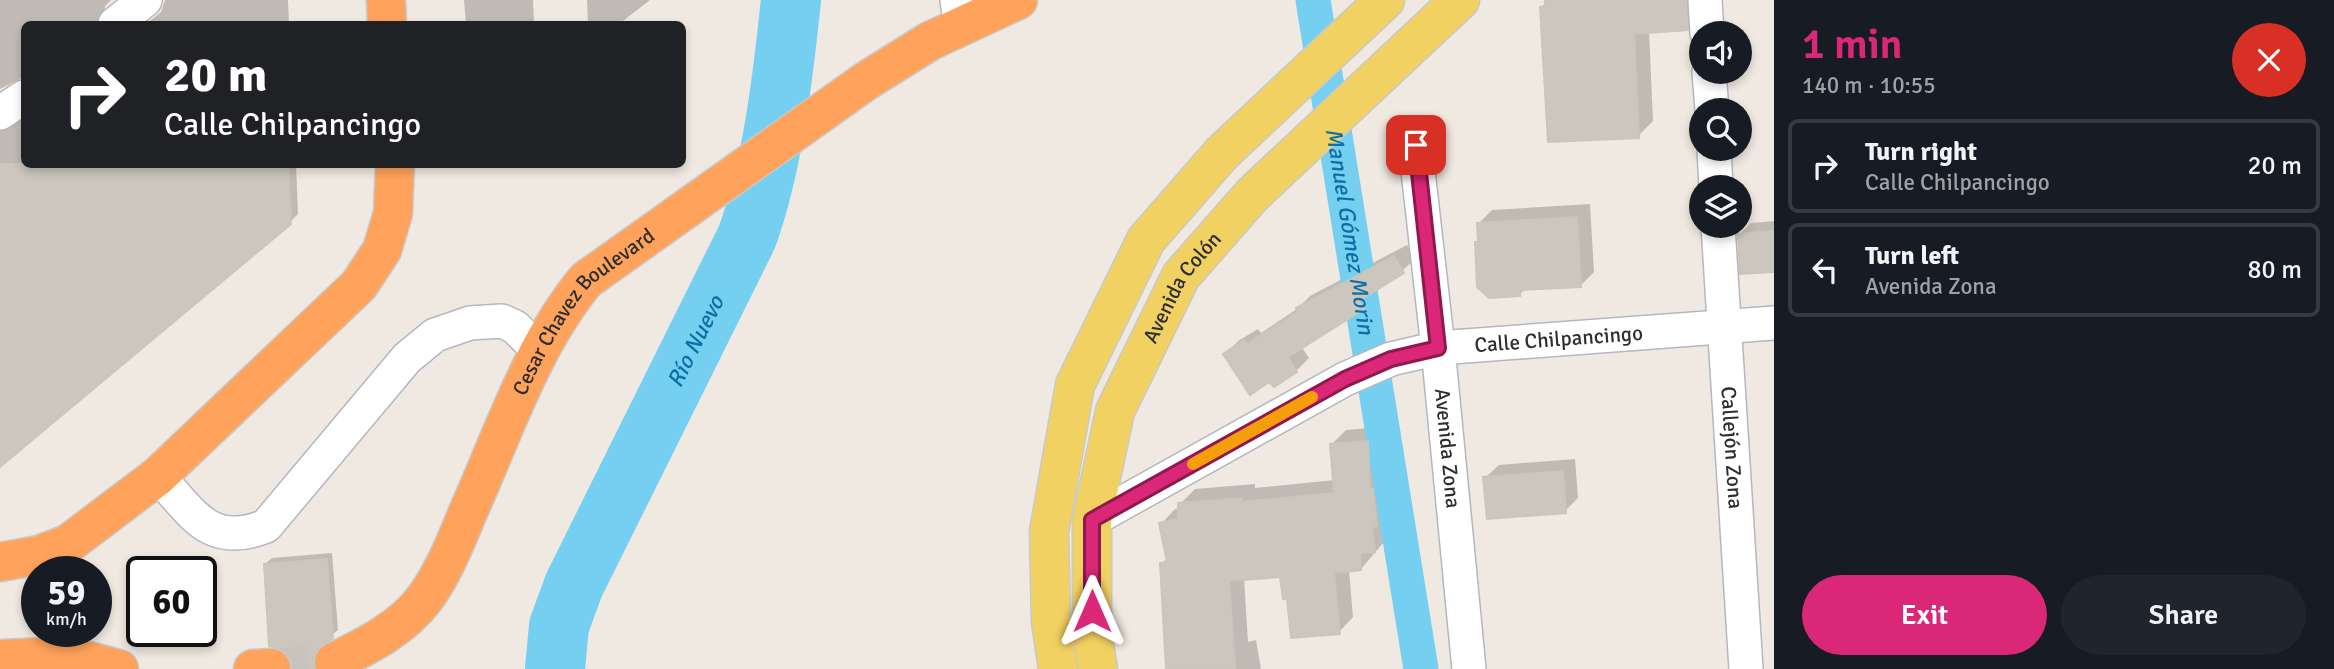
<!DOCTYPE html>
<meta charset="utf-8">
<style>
:root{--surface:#171b24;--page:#20242c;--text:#f1f3f6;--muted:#9ea1a6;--line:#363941;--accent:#db2777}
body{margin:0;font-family:Signika,sans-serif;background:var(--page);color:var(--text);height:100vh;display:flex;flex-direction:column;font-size:26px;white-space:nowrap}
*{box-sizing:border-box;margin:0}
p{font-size:23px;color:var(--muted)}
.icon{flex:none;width:38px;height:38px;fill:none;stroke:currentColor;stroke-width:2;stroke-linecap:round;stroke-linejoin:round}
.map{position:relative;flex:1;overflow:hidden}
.details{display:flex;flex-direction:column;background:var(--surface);width:560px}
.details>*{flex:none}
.banner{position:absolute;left:21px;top:21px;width:665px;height:147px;border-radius:10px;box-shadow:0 4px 10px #0003;background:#202124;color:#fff;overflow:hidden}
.buttons{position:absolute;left:1689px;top:21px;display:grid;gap:14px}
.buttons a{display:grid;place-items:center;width:63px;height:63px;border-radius:50%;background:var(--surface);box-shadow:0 4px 10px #0003;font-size:35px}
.speed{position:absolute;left:21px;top:556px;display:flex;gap:14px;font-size:35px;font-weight:700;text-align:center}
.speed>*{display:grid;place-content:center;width:91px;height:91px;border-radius:50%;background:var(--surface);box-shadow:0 4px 10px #0003;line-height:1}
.speed small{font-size:18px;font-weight:400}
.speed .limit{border:4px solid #111;border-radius:10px;background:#fff;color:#111}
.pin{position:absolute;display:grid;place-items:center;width:60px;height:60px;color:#fff;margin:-30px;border-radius:14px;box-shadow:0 4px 10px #0006}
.me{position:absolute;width:77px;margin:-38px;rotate:0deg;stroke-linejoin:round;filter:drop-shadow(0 0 5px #0008)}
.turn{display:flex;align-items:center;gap:24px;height:147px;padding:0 28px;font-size:32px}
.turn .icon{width:91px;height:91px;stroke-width:2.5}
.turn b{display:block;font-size:49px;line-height:60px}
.round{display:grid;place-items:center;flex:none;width:74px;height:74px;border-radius:37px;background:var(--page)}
.headline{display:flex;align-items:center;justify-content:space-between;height:119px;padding:0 28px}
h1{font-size:42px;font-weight:600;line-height:52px;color:var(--accent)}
.cta{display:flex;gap:14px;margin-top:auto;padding:14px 28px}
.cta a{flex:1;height:80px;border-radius:42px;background:var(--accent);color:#fff;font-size:28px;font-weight:600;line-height:80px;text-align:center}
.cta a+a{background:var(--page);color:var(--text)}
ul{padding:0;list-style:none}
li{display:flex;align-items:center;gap:21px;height:94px;margin:0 14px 10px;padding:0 14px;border:4px solid var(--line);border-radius:10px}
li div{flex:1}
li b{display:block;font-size:26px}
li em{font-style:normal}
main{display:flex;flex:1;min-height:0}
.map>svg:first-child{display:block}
.shadow{fill:#0003}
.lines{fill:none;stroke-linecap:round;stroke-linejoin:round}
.canal{stroke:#75cff0;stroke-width:35}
.river{stroke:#75cff0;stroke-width:60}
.building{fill:#cbc7bf;stroke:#cbc5ba;stroke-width:2}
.highway-tunnel{stroke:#c8c4bd;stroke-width:38;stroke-dasharray:38 19;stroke-linecap:butt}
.minor-casing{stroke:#b4b7c1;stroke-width:36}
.major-casing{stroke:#c9c9c9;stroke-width:41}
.highway-casing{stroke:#c9c9c9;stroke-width:41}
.minor{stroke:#fff;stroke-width:33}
.major{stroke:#f2d163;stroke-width:38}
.highway{stroke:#ffa35c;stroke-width:38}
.route-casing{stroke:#8e194d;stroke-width:18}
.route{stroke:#db2777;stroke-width:12}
.slow{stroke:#f59e0b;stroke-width:12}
.labels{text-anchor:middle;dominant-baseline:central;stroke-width:5;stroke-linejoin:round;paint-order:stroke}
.street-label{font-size:21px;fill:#2e2e2e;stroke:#fff}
.water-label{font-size:23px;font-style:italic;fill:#0d6fa3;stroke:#fff}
</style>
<main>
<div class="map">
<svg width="1774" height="669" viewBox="0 0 1774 669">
<rect width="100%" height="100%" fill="#efe9e1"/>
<g class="shadow">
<path d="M0 0H111L105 6 104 18 106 24H24V77L0 89Z"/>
<path d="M165 0H288L289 24H146L161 12Z"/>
<path d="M464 0H533L534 24H466Z"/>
<path d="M587 0H650L619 24H588Z"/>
<path d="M1547 0H1701L1702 14 1687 29 1649 31 1653 121 1638 136 1542 7Z"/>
<path d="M24 119V164H296L298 214 289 223 0 426V122L12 124Z"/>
<path d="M1590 204 1594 272 1581 285 1526 288 1520 294 1476 243 1480 239 1479 223 1492 210Z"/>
<path d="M1774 221V270L1742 272 1740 234 1751 223Z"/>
<path d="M1407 245 1415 259 1402 271 1373 290 1375 295 1363 307 1301 346 1309 358 1296 371 1274 385 1226 354 1238 341 1258 329 1261 333 1297 309 1310 296Z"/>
<path d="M1382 427 1384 476H1387L1391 510 1387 514 1389 536 1361 569 1349 570 1353 617 1339 632 1282 575 1244 578 1248 642 1256 640 1261 669H1169L1162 564 1167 558 1161 524 1175 509 1180 508V504L1195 489 1255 484V488L1335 480 1332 444 1346 430Z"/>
<path d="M1575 459 1578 498 1565 511 1485 478 1499 465Z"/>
<path d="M332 553 338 630 321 644 318 654 324 669H294L265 564 272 558Z"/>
</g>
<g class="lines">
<path class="canal" id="s1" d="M1313 0 1421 669"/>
<path class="river" id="s2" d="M555 669 559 626 574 585 747 237C773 165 783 76 791 0"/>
</g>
<g class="building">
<path d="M1545 0H1686L1688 30 1634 34 1639 138 1548 142 1540 7 1545 6Z"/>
<path d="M0 164H288L291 224 0 467Z"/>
<path d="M1577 217 1581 287 1520 290V296L1489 298 1477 287 1475 242H1478L1477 223Z"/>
<path d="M1774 231V272L1740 274 1738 234Z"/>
<path d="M1394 256 1404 273 1359 301 1364 309 1288 357 1297 372 1274 387 1269 382 1250 395 1223 354 1244 340 1247 344 1297 312 1296 308Z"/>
<path d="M1368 441 1370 489H1373L1377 526 1372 527 1375 552 1360 553 1361 570 1334 573 1340 634 1291 638 1287 599H1283L1280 577 1229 581 1235 669H1166L1160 563 1167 562 1159 523 1178 519V503L1241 498V502L1334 493 1330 444Z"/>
<path d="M1563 471 1566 513 1487 519 1483 477Z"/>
<path d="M327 559 333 638 316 650 312 660 314 669H292L289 656 280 648 269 646 264 564Z"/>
</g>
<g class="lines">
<path class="highway-tunnel" d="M271 668 334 662"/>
<defs>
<g id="minor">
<path d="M957 0 961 27"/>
<path d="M1705 0 1707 33"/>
<path d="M115 24 145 0"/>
<path d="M1709 72 1712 110"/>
<path d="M0 113 24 97"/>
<path id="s3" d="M1415 144 1438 348 1469 669"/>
<path d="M1714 149 1716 187"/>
<path id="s4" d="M1718 226 1746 669"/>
<path d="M158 476C193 513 209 549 266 526L407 358 435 335 470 323 502 321 515 327 539 351"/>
<path id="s5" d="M1092 520 1345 379 1391 359 1438 348 1774 323"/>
</g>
<g id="major">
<path d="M1058 669 1051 622 1049 532 1075 385 1146 240 1222 153 1385 0"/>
<path id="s6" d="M1098 669 1092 634V520L1115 411 1181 276 1253 194 1460 0"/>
</g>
<g id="highway">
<path d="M386 0 387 24"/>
<path d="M0 562 39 555 68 544 158 476 359 285 382 250 393 213 395 164"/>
<path d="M0 659 71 656 119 669"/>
<path id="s7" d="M334 662C367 646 403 628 425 598 444 572 456 541 468 512 503 434 532 345 586 280L866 81 930 41 1018 0"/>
<path d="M253 669 271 668"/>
</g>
</defs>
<use href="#minor" class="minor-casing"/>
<use href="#major" class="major-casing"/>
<use href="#highway" class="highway-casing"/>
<use href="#minor" class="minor"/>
<use href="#major" class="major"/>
<use href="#highway" class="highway"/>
</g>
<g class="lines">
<defs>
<path id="route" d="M1092 611V520L1345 379 1391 359 1438 348 1416 145"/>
</defs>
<use href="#route" class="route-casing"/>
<use href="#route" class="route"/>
<path class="slow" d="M1193 464 1312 397"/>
</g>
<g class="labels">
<g class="street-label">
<text stroke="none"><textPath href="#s6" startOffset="402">Avenida Colón</textPath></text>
<text stroke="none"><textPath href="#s7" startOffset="444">Cesar Chavez Boulevard</textPath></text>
<text stroke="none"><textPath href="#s5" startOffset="509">Calle Chilpancingo</textPath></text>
<text stroke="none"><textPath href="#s4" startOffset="222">Callejón Zona</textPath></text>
<text stroke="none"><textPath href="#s3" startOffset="306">Avenida Zona</textPath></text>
</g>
<g class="water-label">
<text stroke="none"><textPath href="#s1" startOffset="234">Manuel Gómez Morin</textPath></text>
<text stroke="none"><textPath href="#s2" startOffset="359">Río Nuevo</textPath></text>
</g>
</g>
</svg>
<div class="buttons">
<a><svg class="icon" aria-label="sound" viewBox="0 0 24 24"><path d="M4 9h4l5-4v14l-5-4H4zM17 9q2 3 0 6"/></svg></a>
<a><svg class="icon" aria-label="search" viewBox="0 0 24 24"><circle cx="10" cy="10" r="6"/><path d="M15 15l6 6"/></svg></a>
<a><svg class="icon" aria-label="layers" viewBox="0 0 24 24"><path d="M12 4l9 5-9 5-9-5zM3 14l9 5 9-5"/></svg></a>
</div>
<div class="speed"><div>59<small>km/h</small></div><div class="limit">60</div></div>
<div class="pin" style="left:1416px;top:145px;background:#d93025"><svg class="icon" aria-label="arrive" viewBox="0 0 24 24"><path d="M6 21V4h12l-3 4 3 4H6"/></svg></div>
<svg class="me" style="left:1092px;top:611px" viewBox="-20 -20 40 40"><path d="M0-17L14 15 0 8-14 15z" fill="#db2777" stroke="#fff" stroke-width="4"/></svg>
<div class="banner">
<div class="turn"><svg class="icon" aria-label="right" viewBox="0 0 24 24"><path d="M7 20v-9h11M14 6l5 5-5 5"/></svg><div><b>20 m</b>Calle Chilpancingo</div></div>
</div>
</div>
<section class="details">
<div class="headline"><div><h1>1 min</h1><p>140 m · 10:55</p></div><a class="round" style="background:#d93025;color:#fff"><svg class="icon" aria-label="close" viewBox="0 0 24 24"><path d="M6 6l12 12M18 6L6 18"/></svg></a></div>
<ul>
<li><svg class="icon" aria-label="right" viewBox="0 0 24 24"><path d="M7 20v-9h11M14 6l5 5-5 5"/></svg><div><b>Turn right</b><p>Calle Chilpancingo</p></div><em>20 m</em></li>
<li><svg class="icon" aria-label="left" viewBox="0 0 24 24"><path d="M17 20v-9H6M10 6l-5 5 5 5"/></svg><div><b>Turn left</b><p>Avenida Zona</p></div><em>80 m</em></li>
</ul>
<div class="cta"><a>Exit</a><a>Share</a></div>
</section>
</main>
